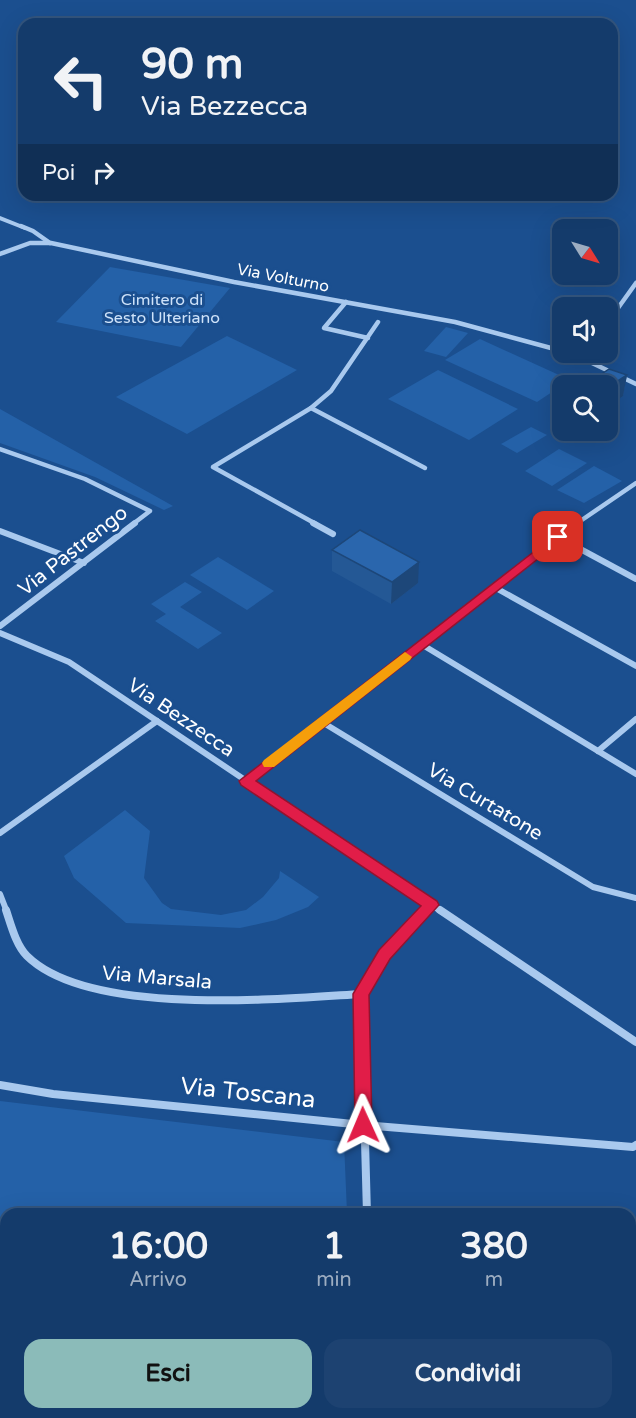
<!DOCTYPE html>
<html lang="it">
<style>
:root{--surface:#143b6b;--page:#1d4271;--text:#f1f3f6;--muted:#9dadc1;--line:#33557e;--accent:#8bbbb9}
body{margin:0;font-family:"Varela Round",sans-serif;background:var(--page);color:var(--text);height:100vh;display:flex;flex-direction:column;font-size:22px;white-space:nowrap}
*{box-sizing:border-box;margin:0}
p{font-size:20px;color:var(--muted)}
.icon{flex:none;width:33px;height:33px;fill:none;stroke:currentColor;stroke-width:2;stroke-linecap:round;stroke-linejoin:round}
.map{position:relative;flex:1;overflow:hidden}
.details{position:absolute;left:0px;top:1208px;width:636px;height:212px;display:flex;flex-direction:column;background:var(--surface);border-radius:18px 18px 0 0;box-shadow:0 6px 24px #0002,0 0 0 2px var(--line)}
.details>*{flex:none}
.top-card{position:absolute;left:18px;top:18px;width:600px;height:183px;border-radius:18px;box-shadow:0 6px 24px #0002,0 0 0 2px var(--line);background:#143b6b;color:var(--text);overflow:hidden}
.needle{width:39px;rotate:127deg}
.tools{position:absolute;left:552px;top:219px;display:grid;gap:12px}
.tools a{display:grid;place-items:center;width:66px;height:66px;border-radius:12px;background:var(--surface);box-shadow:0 6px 24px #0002,0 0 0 2px var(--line);font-size:30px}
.pin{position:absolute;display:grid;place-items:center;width:51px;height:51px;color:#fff;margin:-26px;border-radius:12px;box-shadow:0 3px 9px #0006}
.me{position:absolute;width:66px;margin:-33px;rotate:359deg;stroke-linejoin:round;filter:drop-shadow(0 0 4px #0008)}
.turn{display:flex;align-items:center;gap:21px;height:126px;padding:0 24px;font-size:27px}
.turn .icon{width:78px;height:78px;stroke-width:2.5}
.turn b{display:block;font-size:42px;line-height:51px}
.then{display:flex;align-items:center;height:57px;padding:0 24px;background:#0003;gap:12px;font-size:22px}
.eta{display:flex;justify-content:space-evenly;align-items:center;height:102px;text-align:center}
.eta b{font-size:36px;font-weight:700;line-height:42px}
.primary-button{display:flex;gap:12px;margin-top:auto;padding:12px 24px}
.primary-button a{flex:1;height:69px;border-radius:18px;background:var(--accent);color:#111;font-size:24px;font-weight:700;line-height:69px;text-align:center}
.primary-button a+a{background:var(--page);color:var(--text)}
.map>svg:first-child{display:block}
.green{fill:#2461a8}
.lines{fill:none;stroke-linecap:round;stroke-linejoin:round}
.minor-far3{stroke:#a9c9ee;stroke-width:4}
.minor-far2{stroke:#a9c9ee;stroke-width:4.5}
.minor-far1{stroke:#a9c9ee;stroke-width:6}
.minor{stroke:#a9c9ee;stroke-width:8}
.wall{fill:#245895}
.shaded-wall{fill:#1d4779}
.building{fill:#2a66ad;stroke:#1d4779;stroke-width:1.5}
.route{fill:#e11d48;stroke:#92132f;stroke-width:1.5}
.slow{fill:#f59e0b}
.labels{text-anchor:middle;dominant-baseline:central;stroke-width:6;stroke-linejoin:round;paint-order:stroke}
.far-street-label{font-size:16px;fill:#fff;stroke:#1b4f8f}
.far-park-label{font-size:16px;fill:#cfe3fa;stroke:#1b4f8f}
.street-label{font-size:20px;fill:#fff;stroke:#1b4f8f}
.near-street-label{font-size:24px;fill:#fff;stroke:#1b4f8f}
</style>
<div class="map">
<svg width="636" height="1418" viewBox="0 0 636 1418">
<rect width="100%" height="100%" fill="#1b4f8f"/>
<g class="green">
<path d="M110 267 230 288 181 347 56 322Z"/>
<path d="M446 327 468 333 446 357 424 351Z"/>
<path d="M227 336 297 370 187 434 116 397Z"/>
<path d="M480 339 570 380 537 402 445 360Z"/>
<path d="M438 370 518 409 469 440 388 399Z"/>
<path d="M0 409 173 506 164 510 95 477 0 443Z"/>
<path d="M531 427 547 435 517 453 501 444Z"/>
<path d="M559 449 587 463 552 486 525 471Z"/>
<path d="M594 466 622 481 584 503 557 490Z"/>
<path d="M218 557 274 591 247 610 190 575Z"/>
<path d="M185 582 202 592 180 607 222 633 198 649 155 621 166 614 151 604Z"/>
<path d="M125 810 150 831 144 878 162 903 171 909 221 915 246 910 263 897 279 878 280 871 319 897 308 907 276 920 240 928 126 923 74 878 64 856Z"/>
<path d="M0 1101 344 1142 347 1213 6 1214V1413H354V1418H0Z"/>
</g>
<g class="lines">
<path class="minor-far3" d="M0 218 25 228"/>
<g class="minor-far2">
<path d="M21 226 33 231 50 243"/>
<path d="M0 254 30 243H51L234 282 455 322 562 351"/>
<path d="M346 302 324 328 368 338"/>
<path d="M608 322 636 283"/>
<path d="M569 352 636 384"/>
<path d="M311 408 425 468"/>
<path d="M0 449 85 479 150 511 133 524"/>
<path d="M316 524 213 467 311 408 331 391 378 322"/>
<path d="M576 524 636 483"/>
</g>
<g class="minor-far1">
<path d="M313 523 333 534"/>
<path d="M0 531 84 563"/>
<path d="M558 537 636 579"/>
<path d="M494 587 636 666"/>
<path d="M0 626 135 523"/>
<path d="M0 633 69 662 442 912"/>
<path d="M421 644 636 774"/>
<path d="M322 722 593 887 636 898"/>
<path d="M598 751 636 719"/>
<path d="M246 781 579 523"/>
<path d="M0 833 157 721"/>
<path d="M0 894 7 912"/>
<path d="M425 912 432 905"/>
</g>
<g class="minor">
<path d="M6 910C11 925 16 945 27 956 89 1017 279 999 361 994"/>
<path d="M440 910 636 1042"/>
<path d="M0 1085 53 1094 363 1125 633 1147 636 1145"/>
<path d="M367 1214 361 994 385 954 427 910"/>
<path d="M381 1413V1418"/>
</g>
</g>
<g class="wall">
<path d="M627 375 623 396 608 407V386H593L594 379Z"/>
<path d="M332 550 418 583 391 604 332 571Z"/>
</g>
<g class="shaded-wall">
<path d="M627 375 623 396 608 407 610 386Z"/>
<path d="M419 562 418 583 391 604 392 582Z"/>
</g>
<g class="building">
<path d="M609 369 627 375 610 386 594 379Z"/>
<path d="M360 530 419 562 392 582 332 550Z"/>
</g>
<path class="route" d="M558 533 562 535V540L256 781 437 901 439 905 390 959 369 995 372 1125 370 1130 363 1133 357 1130 355 1125 353 994 379 950 421 906 241 785 239 781Z"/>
<path class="slow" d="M405 652 412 657 410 660 274 767H264L262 763 264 760Z"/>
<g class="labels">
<g class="far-street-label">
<text transform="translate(283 278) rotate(11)">Via Volturno</text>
</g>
<g class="far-park-label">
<text x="162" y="300">Cimitero di<tspan x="162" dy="18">Sesto Ulteriano</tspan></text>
</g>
<g class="street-label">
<text transform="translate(73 551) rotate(-38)">Via Pastrengo</text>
<text transform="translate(181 718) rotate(34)">Via Bezzecca</text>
<text transform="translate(485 802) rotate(31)">Via Curtatone</text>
<text transform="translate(157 978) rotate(5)">Via Marsala</text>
</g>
<g class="near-street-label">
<text transform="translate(248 1093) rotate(6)">Via Toscana</text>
</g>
</g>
</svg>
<div class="tools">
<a><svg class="needle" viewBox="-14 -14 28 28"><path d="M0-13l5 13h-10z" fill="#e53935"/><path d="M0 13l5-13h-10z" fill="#9dadc1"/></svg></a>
<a><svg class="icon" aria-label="sound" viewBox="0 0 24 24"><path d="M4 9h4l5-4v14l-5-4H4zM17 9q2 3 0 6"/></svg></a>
<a><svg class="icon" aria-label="search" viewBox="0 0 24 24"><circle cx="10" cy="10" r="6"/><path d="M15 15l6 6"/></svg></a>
</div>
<div class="pin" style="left:558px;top:537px;background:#d93025"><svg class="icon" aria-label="arrive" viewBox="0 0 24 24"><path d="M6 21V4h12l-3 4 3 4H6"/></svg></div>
<svg class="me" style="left:363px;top:1125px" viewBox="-20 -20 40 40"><path d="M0-17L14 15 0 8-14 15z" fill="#e11d48" stroke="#fff" stroke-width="4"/></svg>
<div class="top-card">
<div class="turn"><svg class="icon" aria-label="left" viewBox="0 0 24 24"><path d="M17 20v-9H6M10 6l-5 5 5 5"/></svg><div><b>90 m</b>Via Bezzecca</div></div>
<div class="then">Poi<svg class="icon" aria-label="right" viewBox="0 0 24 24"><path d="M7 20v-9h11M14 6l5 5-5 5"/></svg></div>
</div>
<section class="details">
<div class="eta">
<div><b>16:00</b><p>Arrivo</p></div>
<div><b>1</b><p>min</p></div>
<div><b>380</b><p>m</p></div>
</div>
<div class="primary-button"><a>Esci</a><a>Condividi</a></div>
</section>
</div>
